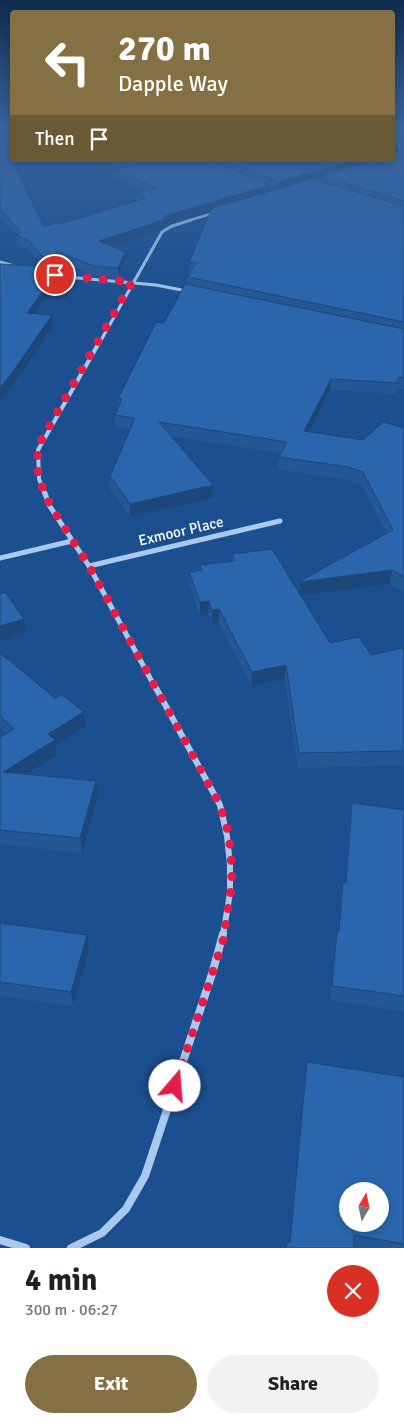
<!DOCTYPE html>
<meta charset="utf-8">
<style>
:root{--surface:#fff;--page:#f2f2f2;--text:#202124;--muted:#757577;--accent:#847042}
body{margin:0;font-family:Signika,sans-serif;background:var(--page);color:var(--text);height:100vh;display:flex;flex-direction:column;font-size:19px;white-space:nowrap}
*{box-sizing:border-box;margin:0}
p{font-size:16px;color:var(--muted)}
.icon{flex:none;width:28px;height:28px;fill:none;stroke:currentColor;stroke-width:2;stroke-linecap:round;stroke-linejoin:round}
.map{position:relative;height:1248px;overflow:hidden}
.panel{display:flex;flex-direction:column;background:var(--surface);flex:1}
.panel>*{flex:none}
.banner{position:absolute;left:10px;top:10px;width:385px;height:152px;border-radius:5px;box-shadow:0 2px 8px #0003;background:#847042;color:#fff;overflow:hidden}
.needle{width:32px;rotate:9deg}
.buttons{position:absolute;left:339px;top:1182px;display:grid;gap:10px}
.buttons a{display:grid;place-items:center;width:50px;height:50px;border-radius:50%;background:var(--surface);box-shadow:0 2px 8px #0003;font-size:25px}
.pin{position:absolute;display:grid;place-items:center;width:42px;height:42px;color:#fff;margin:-21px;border:2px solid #fff;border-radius:50%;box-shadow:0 1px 5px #0007}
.me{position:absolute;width:55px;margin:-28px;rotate:18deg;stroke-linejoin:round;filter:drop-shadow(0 0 4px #0008)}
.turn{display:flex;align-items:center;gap:18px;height:105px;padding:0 25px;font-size:22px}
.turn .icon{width:65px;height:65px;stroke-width:2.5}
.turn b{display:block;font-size:35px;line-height:42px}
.then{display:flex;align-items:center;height:48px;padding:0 25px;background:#0003;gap:10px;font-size:19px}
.round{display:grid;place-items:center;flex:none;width:52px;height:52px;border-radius:26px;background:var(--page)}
.overview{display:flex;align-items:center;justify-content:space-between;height:85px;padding:0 25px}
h1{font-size:30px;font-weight:700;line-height:38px}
.primary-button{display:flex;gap:10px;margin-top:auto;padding:10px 25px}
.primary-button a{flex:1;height:58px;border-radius:30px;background:var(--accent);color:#fff;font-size:20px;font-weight:700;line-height:58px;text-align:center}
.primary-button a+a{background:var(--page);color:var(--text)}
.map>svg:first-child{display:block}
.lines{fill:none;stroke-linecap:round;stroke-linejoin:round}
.minor-far5{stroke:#a9c9ee;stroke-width:2.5}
.minor-far4{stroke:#a9c9ee;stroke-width:3}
.minor-far3{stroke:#a9c9ee;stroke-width:4}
.minor-far2{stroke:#a9c9ee;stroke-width:5}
.minor-far1{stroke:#a9c9ee;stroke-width:6}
.minor{stroke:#a9c9ee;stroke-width:8}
.wall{fill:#245895;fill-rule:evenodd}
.shaded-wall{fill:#1d4779}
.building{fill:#2a66ad;stroke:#1d4779;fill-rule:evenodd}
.route{stroke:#e11d48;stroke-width:9;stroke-dasharray:0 16.2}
.labels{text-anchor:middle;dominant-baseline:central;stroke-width:5;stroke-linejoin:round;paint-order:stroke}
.street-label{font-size:15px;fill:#fff;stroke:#1b4f8f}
</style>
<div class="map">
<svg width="404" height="1248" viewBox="0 0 404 1248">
<rect width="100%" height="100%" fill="#1b4f8f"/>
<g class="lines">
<g class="minor-far5">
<path d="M392 142 398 145 401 151 392 160"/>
<path d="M187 221 214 213"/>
</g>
<g class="minor-far4">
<path d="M0 262 14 266"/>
<path d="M56 276 156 285 187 291"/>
<path d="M100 342 162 232 172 226 191 220"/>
</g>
<path class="minor-far3" d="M45 495 39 479 38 450 100 341"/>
<g class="minor-far2">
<path d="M45 493 49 505 89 566 156 689"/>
<path d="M0 558 72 541"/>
<path d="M89 566 280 521"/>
</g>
<path class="minor-far1" d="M156 688 220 805 227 836 230 865V893L223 935"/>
<g class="minor">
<path d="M0 1240 26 1248"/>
<path d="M71 1248 102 1233 126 1209 145 1176 212 974 223 934"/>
</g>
</g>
<g class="wall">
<path d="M392 126H404V389H397L396 394 330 390 309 432 363 440 404 428V591H403L390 584 301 596 330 643 371 655 404 651V768L403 765 298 768 285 679 251 686 219 623 212 624 209 614 200 616 189 585V572L200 570V565L232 561V554L299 592 300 581 386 533 362 485 347 480 278 469 279 457 281 453 171 436 212 498 130 517 110 489V476L130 429 115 427V415L118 407V399L188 284V277L191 272H189V262L211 212 165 226 161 230 112 246 125 262 118 278 95 276 61 263 63 280 58 282 36 314 53 326 15 382 0 402V264L44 267 29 250 17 245 16 235 0 217V135L44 227 60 224 136 201V193L145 191 116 178V169H117L106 163V160H392ZM396 141 399 142 402 147 394 154 393 155 397 150 398 142ZM322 178V182L316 180ZM269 187 275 190 269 192Z"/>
<path d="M0 653 86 726 56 745 57 755 25 774 98 796 82 853 0 844V737L6 733 0 728Z"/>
<path d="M352 803 404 810V1011L330 1000 335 946 337 931 339 932 341 896 343 882H345L350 818Z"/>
<path d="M0 923 89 950 73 1006 0 996Z"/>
<path d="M307 1062 404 1077V1248H286L290 1243Z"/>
</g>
<g class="shaded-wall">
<path d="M398 142 397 150 392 155V148Z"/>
<path d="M354 160H381L322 176V178L278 191 279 182Z"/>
<path d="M269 185V194L165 226 161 230 100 250 99 241 165 216Z"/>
<path d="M125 252V262L118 278V268Z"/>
<path d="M62 270 63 280 58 282 28 324 27 313 57 272Z"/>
<path d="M52 315 53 326 15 382 0 402V388Z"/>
<path d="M331 379 330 390 303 444 304 431Z"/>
<path d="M213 485 212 498 130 517V504Z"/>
<path d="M392 570 390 584 299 596 300 582Z"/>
<path d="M209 601V614L200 616V602Z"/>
<path d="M219 609V623L212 624V610Z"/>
<path d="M24 619 26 632 0 641V626Z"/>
<path d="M286 665 285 679 251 686 252 672Z"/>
<path d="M84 712 86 726 56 745 57 755 5 787 3 772 48 734Z"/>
<path d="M96 781 98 796 82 853 80 838Z"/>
<path d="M87 935 89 950 73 1006 71 992Z"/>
</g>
<g class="building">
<path d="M392 126H404V142L400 134 392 131Z"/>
<path d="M0 135 44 227 57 223 60 224 146 198 136 193 158 189 116 169 130 166 117 160H209L269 185 165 216 161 221 99 241 125 252 118 268 94 266 56 251 61 263 45 259 28 240 15 235 22 233 0 209Z"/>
<path d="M392 138 398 142 392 148Z"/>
<path d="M404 145V201L322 176 376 160H392V155L394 154Z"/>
<path d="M224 160H354L279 182Z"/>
<path d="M312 179 404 206V322L188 277 196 262H189L212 208Z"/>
<path d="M0 264 52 267 62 270 57 272 27 313 52 315 14 370 0 388Z"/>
<path d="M185 284 404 329V378L398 377V383L331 379 304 431 363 440 383 422 404 428V577L392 570 300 582V581L393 530 363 472 348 467 279 457 287 442 159 422 213 485 130 504 110 476 135 418 115 415 122 399H118L156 322 164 323Z"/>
<path d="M272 549 330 643 359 637 371 655 402 648 404 651V751L299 753 286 665 252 672 219 609 212 610 209 601 200 602 189 572 202 570 200 565 235 561 232 554Z"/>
<path d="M5 592 24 619 0 626V594Z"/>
<path d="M0 653 55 698 62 695 84 712 48 734 55 740 3 772 96 781 80 838 0 830V737L14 729 0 716Z"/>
<path d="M352 803 404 810V996L332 986 337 931 339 932 343 882 346 883Z"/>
<path d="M0 923 87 935 71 992 0 982Z"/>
<path d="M307 1062 404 1077V1244L354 1235V1248H286L287 1242 290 1243ZM348 1191H380V1224H348Z"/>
</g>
<linearGradient id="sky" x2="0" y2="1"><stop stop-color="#0f2b4f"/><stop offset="0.42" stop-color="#39639b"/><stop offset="1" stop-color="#39639b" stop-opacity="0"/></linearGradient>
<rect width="404" height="301" fill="url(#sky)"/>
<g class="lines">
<path class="route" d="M55 275 132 282 42 439 38 450 37 464 39 479 50 505 89 566 220 805 227 828 231 850 232 882 223 941 175 1086"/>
</g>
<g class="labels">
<g class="street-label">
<text transform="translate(181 531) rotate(-13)">Exmoor Place</text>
</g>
</g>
</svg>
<div class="buttons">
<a><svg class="needle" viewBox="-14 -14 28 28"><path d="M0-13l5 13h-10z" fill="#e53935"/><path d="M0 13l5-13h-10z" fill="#757577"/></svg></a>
</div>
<div class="pin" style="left:55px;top:275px;background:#d93025"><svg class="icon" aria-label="arrive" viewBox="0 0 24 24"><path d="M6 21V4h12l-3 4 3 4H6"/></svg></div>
<svg class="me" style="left:175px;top:1086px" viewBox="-20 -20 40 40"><circle r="19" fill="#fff"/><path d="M0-13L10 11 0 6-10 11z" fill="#e11d48"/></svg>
<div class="banner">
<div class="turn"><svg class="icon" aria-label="left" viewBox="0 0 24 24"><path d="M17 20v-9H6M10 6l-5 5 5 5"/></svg><div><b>270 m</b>Dapple Way</div></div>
<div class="then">Then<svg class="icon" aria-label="arrive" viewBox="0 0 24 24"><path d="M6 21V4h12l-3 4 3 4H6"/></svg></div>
</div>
</div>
<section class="panel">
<div class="overview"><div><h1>4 min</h1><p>300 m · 06:27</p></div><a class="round" style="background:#d93025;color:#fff"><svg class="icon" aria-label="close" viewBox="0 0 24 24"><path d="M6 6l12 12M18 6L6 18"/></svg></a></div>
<div class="primary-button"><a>Exit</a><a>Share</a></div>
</section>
